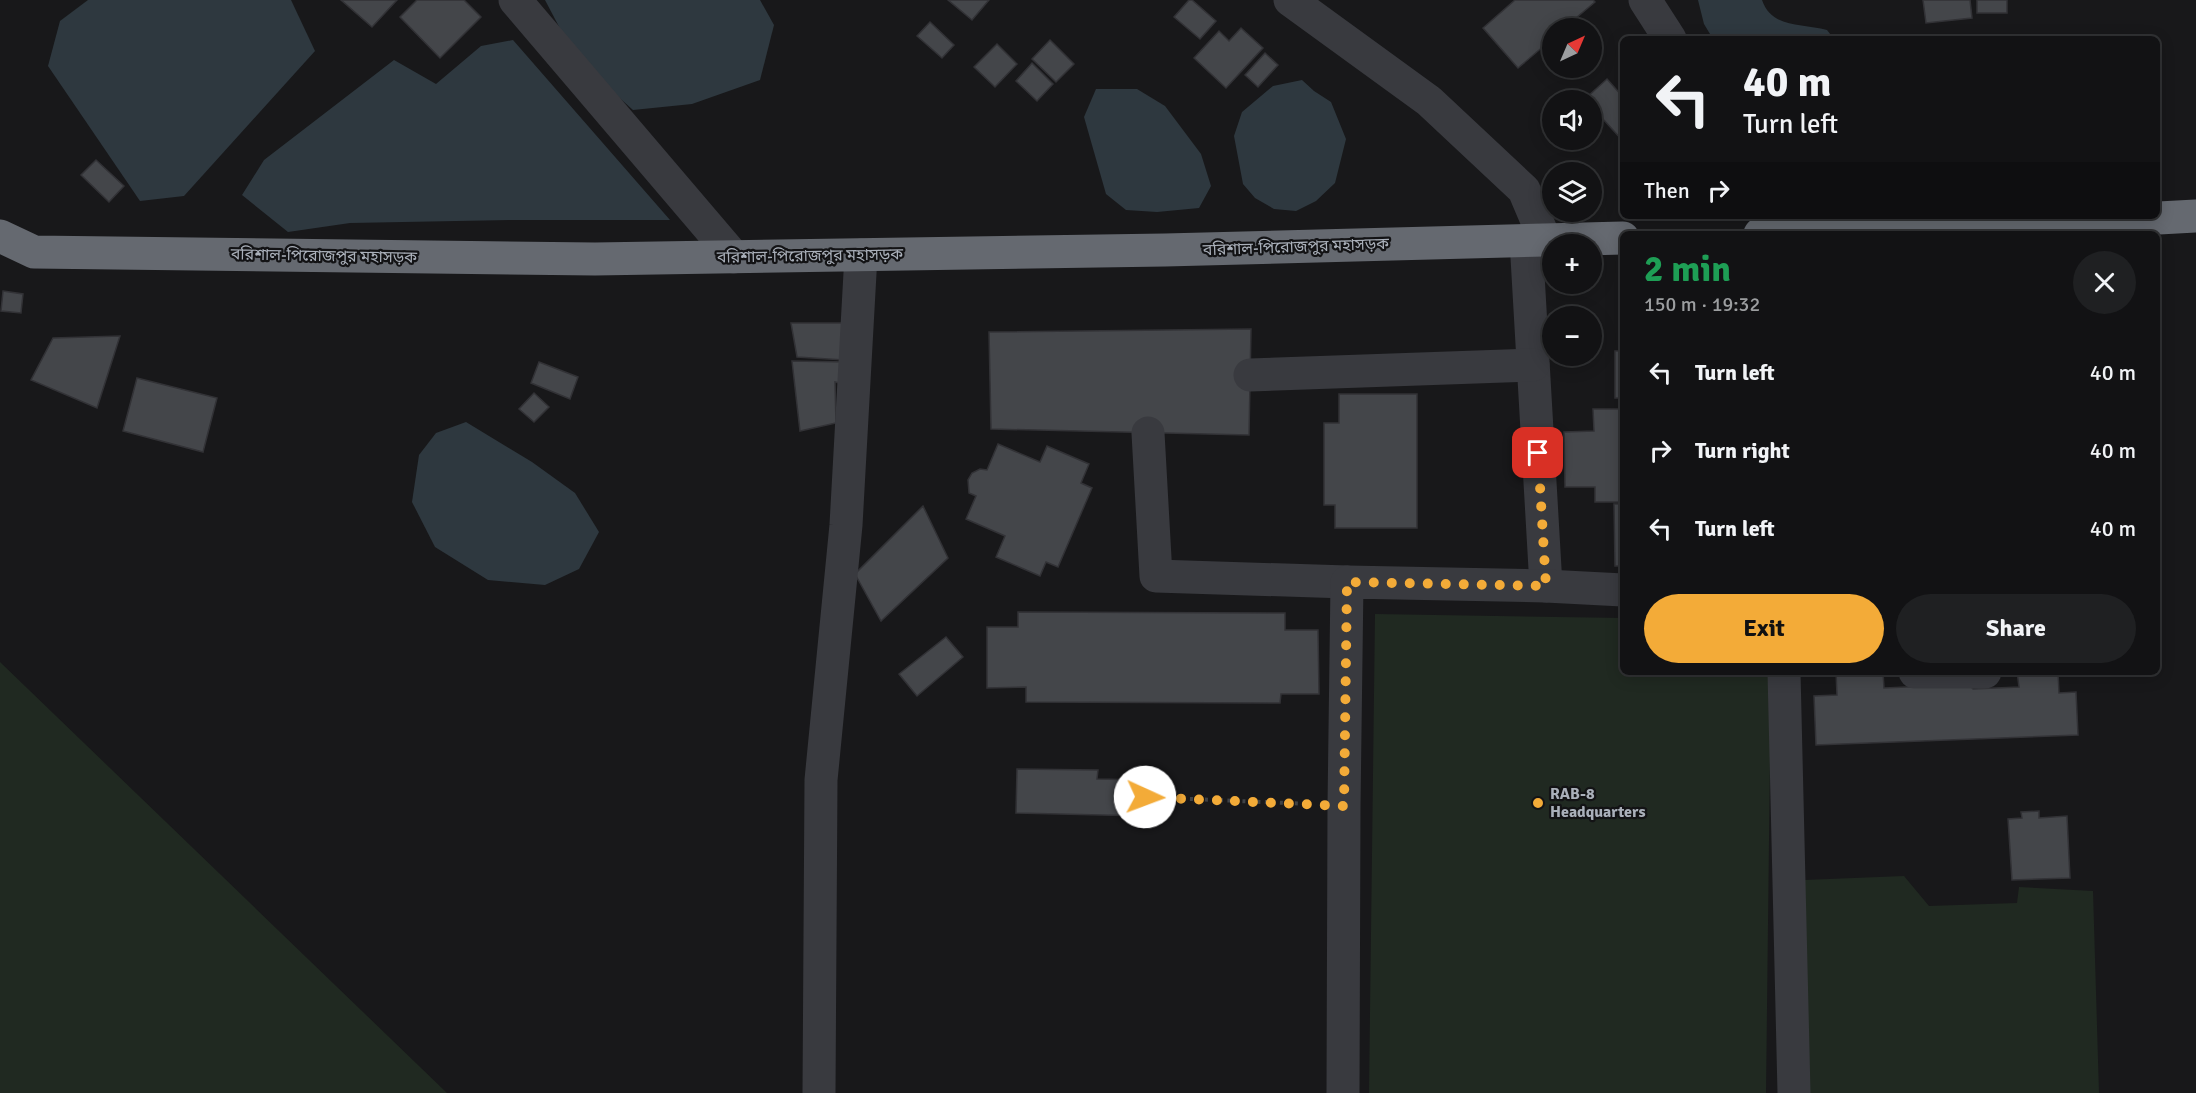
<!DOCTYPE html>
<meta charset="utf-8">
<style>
:root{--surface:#121214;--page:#1f2022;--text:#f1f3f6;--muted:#9c9ea0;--line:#313234;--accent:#f3ab38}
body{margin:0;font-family:Signika,"Noto Sans Bengali",sans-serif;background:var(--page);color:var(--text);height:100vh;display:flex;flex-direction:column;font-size:22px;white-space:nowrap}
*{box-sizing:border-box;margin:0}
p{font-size:20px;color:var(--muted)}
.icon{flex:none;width:33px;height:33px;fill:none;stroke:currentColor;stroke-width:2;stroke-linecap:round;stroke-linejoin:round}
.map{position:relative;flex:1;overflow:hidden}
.panel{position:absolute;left:1620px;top:231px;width:540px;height:444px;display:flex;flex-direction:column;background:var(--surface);border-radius:9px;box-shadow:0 3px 15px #0003,0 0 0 2px var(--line)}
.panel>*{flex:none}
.hud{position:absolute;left:1620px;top:36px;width:540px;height:183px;border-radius:9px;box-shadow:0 3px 15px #0003,0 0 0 2px var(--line);background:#121214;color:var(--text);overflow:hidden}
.needle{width:39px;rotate:44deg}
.controls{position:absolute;left:1542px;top:18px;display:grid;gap:12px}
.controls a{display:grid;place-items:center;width:60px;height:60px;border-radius:50%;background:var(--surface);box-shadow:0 3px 15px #0003,0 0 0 2px var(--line);font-size:30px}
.pin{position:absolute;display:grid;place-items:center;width:51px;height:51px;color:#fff;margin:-26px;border-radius:12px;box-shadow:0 3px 9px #0006}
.me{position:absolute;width:66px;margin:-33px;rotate:92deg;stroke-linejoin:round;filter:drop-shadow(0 0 4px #0008)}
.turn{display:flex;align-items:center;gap:21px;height:126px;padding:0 24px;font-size:27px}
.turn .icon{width:78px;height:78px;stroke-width:2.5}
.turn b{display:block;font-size:42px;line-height:51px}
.then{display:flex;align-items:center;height:57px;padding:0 24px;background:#0003;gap:12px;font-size:22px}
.round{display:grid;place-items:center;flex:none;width:63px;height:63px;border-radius:32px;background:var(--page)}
.headline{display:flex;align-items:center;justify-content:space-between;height:102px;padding:0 24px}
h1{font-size:36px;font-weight:800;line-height:45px;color:#1e9e55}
.primary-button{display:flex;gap:12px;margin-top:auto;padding:12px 24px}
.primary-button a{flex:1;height:69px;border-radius:36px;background:var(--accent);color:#111;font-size:24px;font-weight:800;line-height:69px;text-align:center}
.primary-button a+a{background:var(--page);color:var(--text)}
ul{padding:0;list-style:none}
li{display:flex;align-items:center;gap:18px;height:78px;padding:0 24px}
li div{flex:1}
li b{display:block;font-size:22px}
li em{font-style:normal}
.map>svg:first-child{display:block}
.green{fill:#202921}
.water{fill:#2e383f}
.building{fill:#44464a;stroke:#323236;stroke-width:1.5}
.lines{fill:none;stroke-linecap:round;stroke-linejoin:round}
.path{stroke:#3f4246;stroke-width:4;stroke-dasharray:3 4.5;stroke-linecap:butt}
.minor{stroke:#393a3f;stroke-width:33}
.highway{stroke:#656970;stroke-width:33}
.route{stroke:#f3ab38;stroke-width:10;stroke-dasharray:0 18}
.poi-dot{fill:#f3ab38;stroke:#131315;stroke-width:2}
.labels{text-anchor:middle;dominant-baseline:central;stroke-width:4.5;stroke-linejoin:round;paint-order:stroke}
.street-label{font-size:16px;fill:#aab0ba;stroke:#131315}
.poi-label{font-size:16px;font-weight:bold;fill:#aab0ba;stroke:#131315;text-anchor:start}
</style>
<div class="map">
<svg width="2196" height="1093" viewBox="0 0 2196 1093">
<rect width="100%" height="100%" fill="#18181a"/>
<g class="green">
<path d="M1375 614 1623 618V672H1771L1766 1093H1369Z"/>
<path d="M0 662 447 1093H0Z"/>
<path d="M1904 876 1929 906 2017 903 2019 887 2093 891 2099 1093H1805L1804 880Z"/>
</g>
<g class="water">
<path d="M88 0H291L315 51 184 196 140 201 48 66 60 21Z"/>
<path d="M545 0H760L774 25 760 80 692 104 633 110 576 59Z"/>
<path d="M1698 0H1762C1772 29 1802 23 1827 30L1834 39H1713L1704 24Z"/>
<path d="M513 40 670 220H511L350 223 288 232 242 195 264 160 394 60 436 84 481 46Z"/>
<path d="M1302 80 1314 91 1331 102 1346 139 1335 183 1316 201 1296 211 1274 209 1255 198 1243 184 1234 136 1242 112 1273 86Z"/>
<path d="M1096 89H1137L1165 106 1201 154 1211 186 1199 208 1157 212 1126 210 1106 194 1084 117Z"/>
<path d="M466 422 532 462 575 493 599 532 579 569 545 585 488 580 435 547 412 502 419 455 436 433Z"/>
</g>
<g class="building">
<path d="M341 0H397L372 27Z"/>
<path d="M417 0H464L481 17 440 58 400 17Z"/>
<path d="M948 0H989L972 20Z"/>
<path d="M1189 0H1192L1216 21 1200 39 1174 17Z"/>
<path d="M1515 0H1593L1595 2 1564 28H1552V39L1518 68 1483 28Z"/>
<path d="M1923 0H1970L1972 18 1926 23Z"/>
<rect x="1977" y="0" width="30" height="13"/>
<path d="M930 22 954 45 942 58 917 36Z"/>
<path d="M1241 28 1263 48 1226 88 1194 58 1219 31 1229 41Z"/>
<path d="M1050 40 1074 64 1056 82 1032 59Z"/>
<path d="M997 44 1017 64 995 87 974 67Z"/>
<path d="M1265 53 1278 65 1258 87 1245 75Z"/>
<path d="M1032 63 1053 84 1037 101 1016 81Z"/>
<path d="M1607 79 1623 97V141L1592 107V100L1585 99Z"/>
<path d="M96 160 124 186 109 202 81 175Z"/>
<path d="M3 291 23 294 21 313 1 311Z"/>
<path d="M791 323H842L844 360 797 357Z"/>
<path d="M1251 329 1249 435 991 429 989 332Z"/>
<path d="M120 336 97 408 31 380 53 338Z"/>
<rect x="1615" y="351" width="8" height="47"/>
<path d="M792 361 848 362 844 384 835 382 836 423 800 431Z"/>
<path d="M539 362 578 377 570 399 531 383Z"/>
<path d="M137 378 217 398 203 452 123 431Z"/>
<path d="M534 393 549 407 534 422 519 409Z"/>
<path d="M1339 394H1417V528H1335V505H1324V423H1339Z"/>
<path d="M1593 409H1623V502H1595V487H1565L1564 432 1594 431Z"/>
<path d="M998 444 1040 462 1047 446 1089 464 1081 483 1092 488 1058 567 1046 562 1040 576 996 557 1005 536 966 519 976 496 969 493 968 480 972 473 980 469 987 470Z"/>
<path d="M1614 504H1623V566H1615Z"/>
<path d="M923 506 948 558 881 621 855 574Z"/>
<path d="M1018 612 1285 613V630H1318L1319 694H1281L1280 703 1026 702V687L987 688V627H1018Z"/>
<path d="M946 637 963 657 917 696 899 674Z"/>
<path d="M1836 672H1883L1884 688 1929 686 1958 672 1973 689 2019 687 2017 672H2058L2059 693 2076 692 2078 735 1816 745 1814 696 1837 695Z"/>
<path d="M1017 769 1098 770 1097 779 1146 780 1145 816 1016 813Z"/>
<path d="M2039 811V818L2067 816 2070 878 2012 880 2008 819 2022 818 2021 812Z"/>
</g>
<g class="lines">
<path class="path" d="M1145 797 1310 804"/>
<g class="minor">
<path d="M515 0 734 257"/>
<path d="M1290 0 1429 101 1524 190 1545 240"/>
<path d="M1645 0 1670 39"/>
<path d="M1526 240 1546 586"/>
<path d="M1250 375 1533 365"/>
<path d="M1148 433 1156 576 1347 582"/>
<path d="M1784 672 1794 1093"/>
<path d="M1915 672H1985"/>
<path d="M819 1093 821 780 846 525 861 255"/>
<path d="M1343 1093 1344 806 1347 582 1546 586 1623 590"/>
</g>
<g class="highway">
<path d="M1760 234 1974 228 2196 216"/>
<path d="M0 236 34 252 595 259 1165 250 1623 238"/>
</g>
</g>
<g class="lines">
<path class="route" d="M1145 797 1344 806 1347 582 1546 586 1538 453"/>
</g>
<circle class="poi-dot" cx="1538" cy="803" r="6"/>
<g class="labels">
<g class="street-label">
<text transform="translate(1296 247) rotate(-2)">বরিশাল-পিরোজপুর মহাসড়ক</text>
<text transform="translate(324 256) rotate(1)">বরিশাল-পিরোজপুর মহাসড়ক</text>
<text transform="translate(810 256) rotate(-1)">বরিশাল-পিরোজপুর মহাসড়ক</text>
</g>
<g class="poi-label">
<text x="1550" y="794">RAB-8<tspan x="1550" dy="18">Headquarters</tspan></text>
</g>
</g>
</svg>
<div class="controls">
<a><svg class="needle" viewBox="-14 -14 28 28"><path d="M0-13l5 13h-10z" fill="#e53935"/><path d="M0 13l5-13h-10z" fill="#9c9ea0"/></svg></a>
<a><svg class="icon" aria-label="sound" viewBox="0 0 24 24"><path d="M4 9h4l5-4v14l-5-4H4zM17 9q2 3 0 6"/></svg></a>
<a><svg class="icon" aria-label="layers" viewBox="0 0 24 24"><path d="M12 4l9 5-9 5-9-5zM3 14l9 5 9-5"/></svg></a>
<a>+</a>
<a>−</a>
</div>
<div class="pin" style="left:1538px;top:453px;background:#d93025"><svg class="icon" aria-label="arrive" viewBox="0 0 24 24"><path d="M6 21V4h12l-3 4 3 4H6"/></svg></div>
<svg class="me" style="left:1145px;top:797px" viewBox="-20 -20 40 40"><circle r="19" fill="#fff"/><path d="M0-13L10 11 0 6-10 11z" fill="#f3ab38"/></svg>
<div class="hud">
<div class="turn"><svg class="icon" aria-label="left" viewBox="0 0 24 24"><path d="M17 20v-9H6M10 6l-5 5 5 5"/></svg><div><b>40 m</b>Turn left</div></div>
<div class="then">Then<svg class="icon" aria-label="right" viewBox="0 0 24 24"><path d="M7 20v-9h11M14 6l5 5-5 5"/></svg></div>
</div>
<section class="panel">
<div class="headline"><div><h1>2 min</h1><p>150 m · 19:32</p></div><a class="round"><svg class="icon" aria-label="close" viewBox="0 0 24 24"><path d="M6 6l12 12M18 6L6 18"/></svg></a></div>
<ul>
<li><svg class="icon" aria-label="left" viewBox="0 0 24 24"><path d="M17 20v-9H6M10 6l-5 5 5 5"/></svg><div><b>Turn left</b></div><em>40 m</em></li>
<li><svg class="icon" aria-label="right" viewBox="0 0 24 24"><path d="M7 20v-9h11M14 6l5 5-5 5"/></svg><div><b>Turn right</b></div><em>40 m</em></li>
<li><svg class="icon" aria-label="left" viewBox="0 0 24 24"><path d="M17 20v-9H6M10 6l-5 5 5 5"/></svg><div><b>Turn left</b></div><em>40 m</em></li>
</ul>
<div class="primary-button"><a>Exit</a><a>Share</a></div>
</section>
</div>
